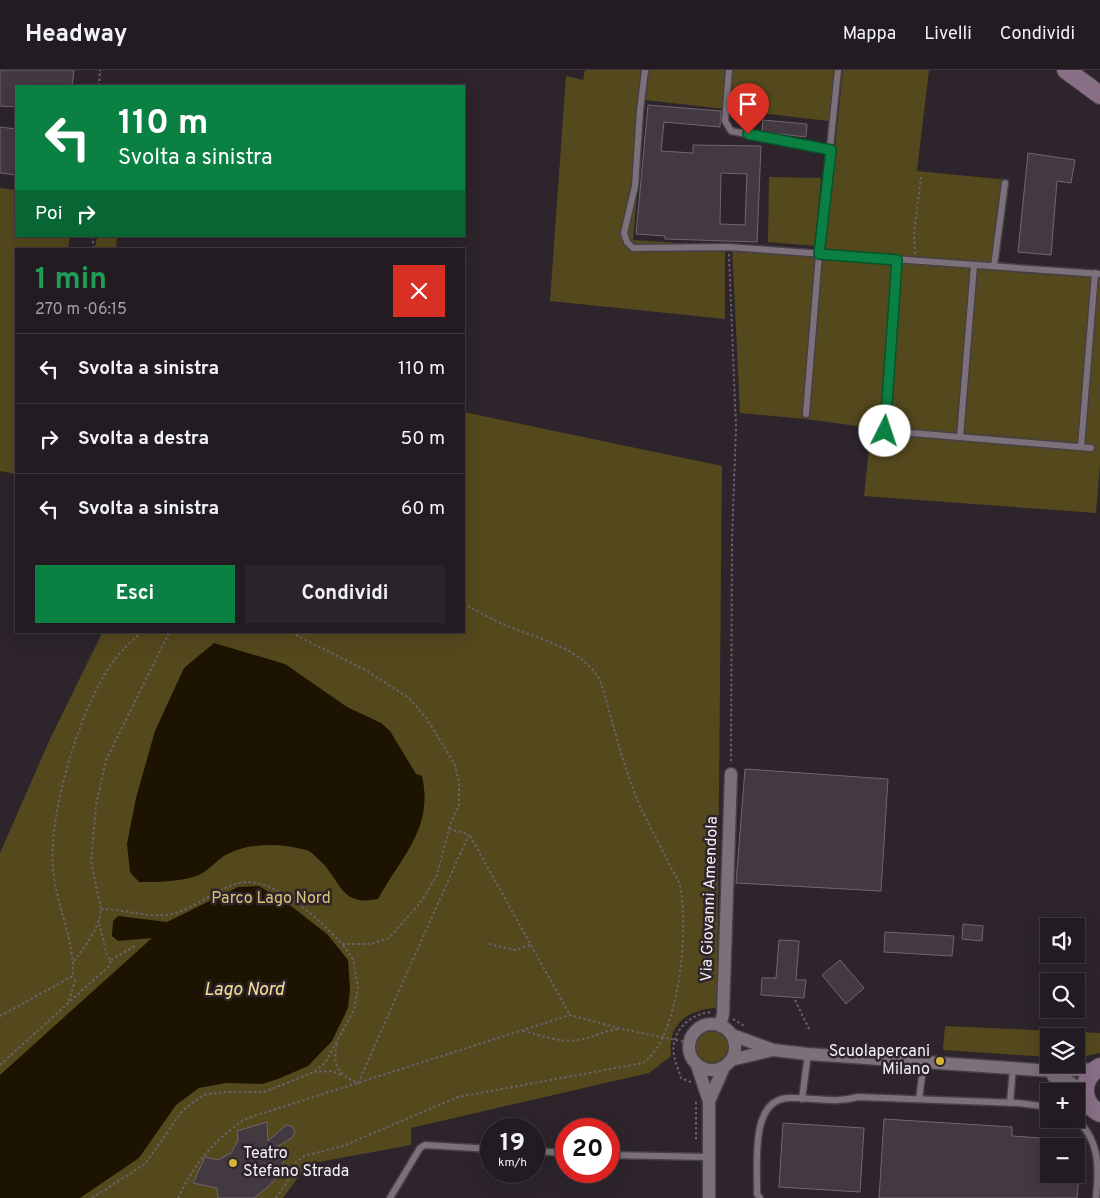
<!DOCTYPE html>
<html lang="it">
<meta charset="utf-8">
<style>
:root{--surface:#221b21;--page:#2a242a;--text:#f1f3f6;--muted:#a2a1a5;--line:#3f393f;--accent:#0b8043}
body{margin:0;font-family:Overpass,sans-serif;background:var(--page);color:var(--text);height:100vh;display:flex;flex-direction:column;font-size:19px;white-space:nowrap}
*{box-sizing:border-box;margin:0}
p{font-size:16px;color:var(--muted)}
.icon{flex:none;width:28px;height:28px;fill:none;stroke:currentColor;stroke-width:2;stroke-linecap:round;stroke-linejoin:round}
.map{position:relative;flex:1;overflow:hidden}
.details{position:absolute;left:15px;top:178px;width:450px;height:385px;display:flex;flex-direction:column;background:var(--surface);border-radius:0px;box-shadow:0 5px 20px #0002,0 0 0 1px var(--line)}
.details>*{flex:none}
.guide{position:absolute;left:15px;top:15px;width:450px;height:152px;border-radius:0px;box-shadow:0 5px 20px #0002,0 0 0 1px var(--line);background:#0b8043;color:#fff;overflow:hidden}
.controls{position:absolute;left:1040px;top:848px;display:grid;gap:10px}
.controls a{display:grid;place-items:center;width:45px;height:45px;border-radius:0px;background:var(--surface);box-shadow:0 5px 20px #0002,0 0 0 1px var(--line);font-size:25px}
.speed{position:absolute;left:480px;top:1048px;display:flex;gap:10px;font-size:25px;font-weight:700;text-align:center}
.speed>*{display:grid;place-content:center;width:65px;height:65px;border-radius:50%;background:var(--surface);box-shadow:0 5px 20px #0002,0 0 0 1px var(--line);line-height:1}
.speed small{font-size:12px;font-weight:400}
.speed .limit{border:8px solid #d22;background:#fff;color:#111}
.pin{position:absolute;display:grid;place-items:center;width:42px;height:42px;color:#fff;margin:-51px -21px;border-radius:50% 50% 50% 0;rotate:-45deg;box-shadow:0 0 5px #0007}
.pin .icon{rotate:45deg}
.me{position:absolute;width:55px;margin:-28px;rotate:4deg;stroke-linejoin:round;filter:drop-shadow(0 0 4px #0008)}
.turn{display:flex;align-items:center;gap:18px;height:105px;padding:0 20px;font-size:22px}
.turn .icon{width:65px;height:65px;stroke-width:2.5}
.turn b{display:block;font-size:35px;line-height:42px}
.then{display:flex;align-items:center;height:48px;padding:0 20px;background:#0003;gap:10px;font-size:19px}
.round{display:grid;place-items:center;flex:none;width:52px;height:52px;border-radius:0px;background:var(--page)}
.summary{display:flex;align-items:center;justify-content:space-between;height:85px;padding:0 20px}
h1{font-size:30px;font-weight:700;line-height:38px;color:#1e9e55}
.cta{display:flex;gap:10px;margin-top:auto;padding:10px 20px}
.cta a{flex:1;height:58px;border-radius:0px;background:var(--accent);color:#fff;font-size:20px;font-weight:700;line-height:58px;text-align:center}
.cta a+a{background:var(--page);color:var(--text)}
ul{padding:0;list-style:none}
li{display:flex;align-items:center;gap:15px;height:70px;padding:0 20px;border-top:1px solid var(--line)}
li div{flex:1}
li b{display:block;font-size:19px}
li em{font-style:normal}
header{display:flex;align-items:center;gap:30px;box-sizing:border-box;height:70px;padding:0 25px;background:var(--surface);border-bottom:1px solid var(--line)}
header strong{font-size:24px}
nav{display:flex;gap:28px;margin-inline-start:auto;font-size:18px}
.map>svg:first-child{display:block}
.green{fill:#54481d}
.water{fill:#1c1400}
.building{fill:#433941;stroke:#71666f;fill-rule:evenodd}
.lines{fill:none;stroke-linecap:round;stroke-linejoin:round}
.service-casing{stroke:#473f46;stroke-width:9}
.minor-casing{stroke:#473f46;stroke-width:15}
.secondary-casing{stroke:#473f46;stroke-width:20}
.path{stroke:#6a6269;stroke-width:2;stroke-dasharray:2.5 2.5;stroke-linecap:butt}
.service{stroke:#7c717a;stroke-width:6}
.minor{stroke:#7c717a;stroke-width:12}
.secondary{stroke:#886f85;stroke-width:18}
.route-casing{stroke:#07532c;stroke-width:12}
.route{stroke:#0b8043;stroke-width:9}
.poi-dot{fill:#d8b434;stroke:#2d242c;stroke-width:2}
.labels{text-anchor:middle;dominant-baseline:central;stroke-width:5;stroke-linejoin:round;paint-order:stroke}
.park-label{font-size:16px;fill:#dbc275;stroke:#2d242c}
.street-label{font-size:16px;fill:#f7f1f6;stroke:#2d242c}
.poi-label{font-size:16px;fill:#f7f1f6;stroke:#2d242c;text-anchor:end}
.water-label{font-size:18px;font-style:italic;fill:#f9e092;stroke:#2d242c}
</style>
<header>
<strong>Headway</strong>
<nav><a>Mappa</a><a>Livelli</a><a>Condividi</a></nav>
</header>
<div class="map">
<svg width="1100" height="1128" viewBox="0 0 1100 1128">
<rect width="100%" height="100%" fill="#2d242c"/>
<g class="green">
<path d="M585 0H837L829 51 645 30 633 170 725 176V249L550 231 566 6 583 10Z"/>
<path d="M843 0H929L917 101 1009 110 999 192 1011 193V202L1100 208V394L1096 443 864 426 871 358 806 349 740 343 732 176 824 182Z"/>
<path d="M769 107 821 108 815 176 768 172Z"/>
<path d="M0 118 16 120V166H70L68 179H16V404L0 401Z"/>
<path d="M99 166H117L116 179H95L96 170Z"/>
<path d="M464 342 722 396 717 938C688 939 667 954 671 986L649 1003 411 1058V1075L308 1094 283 1128H0V783L50 669 103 561H464Z"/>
<path d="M945 956 1100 963V983L1076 988V966H1049V987L943 980Z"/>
<circle cx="712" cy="977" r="16"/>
</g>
<g class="water">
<path d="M214 573 285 594 347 637 381 653 390 661 416 704 422 706C434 758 401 787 378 829 338 837 342 809 318 789 314 785 311 781 306 780 280 773 248 772 224 786 215 792 206 803 196 806 178 812 157 812 139 812L130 802 127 774 136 728 155 661 184 598Z"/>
<path d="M259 816 291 836 327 864 348 890 350 919 348 938 332 971 308 996 278 1009 262 1014 226 1013 199 1018 176 1035 139 1088 80 1128H0V1005L152 868 118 871 112 866 113 851 118 846 167 852 238 817Z"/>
</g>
<g class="building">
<path d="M0 0H74L72 16H16V37L0 36Z"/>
<path d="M648 35 721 41 720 57 664 52 661 81 693 83V75L761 76 757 172 665 169V166L636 164ZM721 103 747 104 745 155 720 154Z"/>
<path d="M763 50 807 54 806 67 762 62Z"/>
<path d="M0 57 16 59V105L0 103Z"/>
<path d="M1028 83 1075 90 1071 113 1057 111 1051 185 1018 182Z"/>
<path d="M745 699 888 709 881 821 736 813Z"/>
<path d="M963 854 983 856 982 871 962 869Z"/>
<path d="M885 862 954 866 952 886 884 882Z"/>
<path d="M779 870 799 871 796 910H806L804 928 761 925 762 908H776Z"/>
<path d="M840 890 864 918 846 934 822 905Z"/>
<path d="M884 1049 1012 1057V1066L1071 1070V1076H1049V1104H1079L1077 1128H879Z"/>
<path d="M267 1052 268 1071 286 1055 292 1056 295 1062 292 1068 271 1080 287 1082 278 1106 270 1115 254 1128H218L217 1118 193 1113 205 1087 218 1090 231 1083 238 1070 237 1061Z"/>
<path d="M783 1053 864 1058 860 1122 779 1117Z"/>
</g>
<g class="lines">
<defs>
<g id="service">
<path d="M645 0 640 41 635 116 624 163 627 172 633 178 728 177 1100 204"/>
<path d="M729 0 725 51 731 61 831 80"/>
<path d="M994 196 1005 113"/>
<path d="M806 344 819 184 838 0"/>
<path d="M876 360 1091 378"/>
<path d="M885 361 897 190"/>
<path d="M960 367 974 195"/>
<path d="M1081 377 1095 203"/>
<path d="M802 1029 808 984"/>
<path d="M919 1029 924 991"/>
<path d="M1010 1033 1013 997"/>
<path d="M1076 1049C1100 1070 1099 1098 1096 1128"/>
<path d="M534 1081 566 1083"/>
<path d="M609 1085 708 1087"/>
<path d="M390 1128 420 1078 425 1075 491 1079"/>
<path d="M760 1128 757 1124C758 1096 749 1029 789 1028 814 1027 833 1034 858 1027L1018 1033 1049 1037"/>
</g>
<g id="minor">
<circle cx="712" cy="977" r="23"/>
<path d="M720 956 723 944 731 704"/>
<path d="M732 965 773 980 808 984 1053 1001 1097 999"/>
<path d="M731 990 773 980"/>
<path d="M697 995 709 1031V1128"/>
<path d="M1053 1006C1068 1009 1076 1015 1085 1027"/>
<path d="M709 1031 724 997"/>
</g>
<g id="secondary">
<path d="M1066 0 1100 25"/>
<path d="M1100 997C1080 1008 1080 1033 1100 1043"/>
</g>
</defs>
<use href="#service" class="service-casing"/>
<use href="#minor" class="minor-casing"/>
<use href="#secondary" class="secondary-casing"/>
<g class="path">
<path d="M99 16 100 0"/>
<path d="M92 166 94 179"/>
<path d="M729 184 736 358 732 469 731 694"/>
<path d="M915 184 914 162 921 107"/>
<path d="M449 759 468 764"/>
<path d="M101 839C122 839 145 847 165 845 189 843 213 821 235 814 271 802 319 849 342 874H371L389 868 421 832 437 805 450 755 459 736V713L455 695 427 649 409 628 367 601 288 561"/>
<path d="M489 874 515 880 531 875"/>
<path d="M111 890 135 876"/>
<path d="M74 891C86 875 99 859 101 839L91 791 96 735 106 690 170 561"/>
<path d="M795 930 810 961"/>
<path d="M69 931 75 910 73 907"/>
<path d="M0 946 73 906C75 871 56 835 53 799 48 744 80 638 112 593 121 581 132 570 144 561"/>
<path d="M733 949 744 956"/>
<path d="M523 961C541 965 559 973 578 970 593 968 604 960 620 959"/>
<path d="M337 974C332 997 338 1004 358 1013L469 764 570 945"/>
<path d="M0 995 109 896 111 890 107 886 99 852"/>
<path d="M314 1002 332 1001 341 1005"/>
<path d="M691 1012 681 1008C679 1001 675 992 674 985 670 961 691 943 712 942"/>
<path d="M696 1032V1070"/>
<path d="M92 1128 145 1094 183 1040 203 1025 225 1022H264L314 1002 325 993 354 940 358 917 353 889 342 874"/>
<path d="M178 1128C194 1094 214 1070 245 1049L570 945 622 959 690 973"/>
<path d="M276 1128 292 1105 296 1092 304 1086 343 1076 458 1027 643 993C680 968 689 857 680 816 678 808 672 800 668 792 659 773 648 754 639 734 622 694 613 651 600 610 581 577 538 569 505 555 491 549 477 541 464 534"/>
</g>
<use href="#service" class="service"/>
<use href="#minor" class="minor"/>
<use href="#secondary" class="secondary"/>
</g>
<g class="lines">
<defs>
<path id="route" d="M748 64 831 80 819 184 897 190 885 361"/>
</defs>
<use href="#route" class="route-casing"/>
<use href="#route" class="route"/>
</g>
<g class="poi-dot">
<circle cx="940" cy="991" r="5"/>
<circle cx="233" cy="1093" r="5"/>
</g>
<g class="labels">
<g class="park-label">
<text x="271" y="829">Parco Lago Nord</text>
</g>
<g class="street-label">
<text transform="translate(710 829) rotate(-88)">Via Giovanni Amendola</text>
</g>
<g class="poi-label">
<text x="930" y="982">Scuolapercani<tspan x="930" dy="18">Milano</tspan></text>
<text x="243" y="1084" text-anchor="start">Teatro<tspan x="243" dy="18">Stefano Strada</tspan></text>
</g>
<g class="water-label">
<text x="244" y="920">Lago Nord</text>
</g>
</g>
</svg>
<div class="controls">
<a><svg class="icon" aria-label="sound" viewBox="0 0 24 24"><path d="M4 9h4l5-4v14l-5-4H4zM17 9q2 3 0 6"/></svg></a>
<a><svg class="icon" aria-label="search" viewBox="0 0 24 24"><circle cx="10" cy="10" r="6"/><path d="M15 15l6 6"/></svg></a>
<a><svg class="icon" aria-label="layers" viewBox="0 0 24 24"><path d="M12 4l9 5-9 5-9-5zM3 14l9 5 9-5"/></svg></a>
<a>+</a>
<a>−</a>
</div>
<div class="speed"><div>19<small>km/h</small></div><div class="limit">20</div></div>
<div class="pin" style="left:748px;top:64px;background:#d93025"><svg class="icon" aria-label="arrive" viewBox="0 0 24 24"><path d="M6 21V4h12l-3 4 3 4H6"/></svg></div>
<svg class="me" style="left:885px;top:361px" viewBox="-20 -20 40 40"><circle r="19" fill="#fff"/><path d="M0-13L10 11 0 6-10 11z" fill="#0b8043"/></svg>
<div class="guide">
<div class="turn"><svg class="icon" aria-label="left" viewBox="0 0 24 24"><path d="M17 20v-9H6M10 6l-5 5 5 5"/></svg><div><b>110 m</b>Svolta a sinistra</div></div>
<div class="then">Poi<svg class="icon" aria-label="right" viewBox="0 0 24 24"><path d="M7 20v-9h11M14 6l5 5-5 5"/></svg></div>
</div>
<section class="details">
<div class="summary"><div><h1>1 min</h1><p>270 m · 06:15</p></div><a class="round" style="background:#d93025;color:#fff"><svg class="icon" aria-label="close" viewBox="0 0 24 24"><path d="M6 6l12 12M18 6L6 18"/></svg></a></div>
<ul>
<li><svg class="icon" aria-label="left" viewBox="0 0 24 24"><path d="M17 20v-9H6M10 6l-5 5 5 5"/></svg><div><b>Svolta a sinistra</b></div><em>110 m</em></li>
<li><svg class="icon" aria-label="right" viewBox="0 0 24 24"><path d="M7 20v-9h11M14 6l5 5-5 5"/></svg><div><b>Svolta a destra</b></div><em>50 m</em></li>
<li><svg class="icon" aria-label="left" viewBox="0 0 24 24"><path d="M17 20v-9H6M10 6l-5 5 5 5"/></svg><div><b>Svolta a sinistra</b></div><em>60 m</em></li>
</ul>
<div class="cta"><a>Esci</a><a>Condividi</a></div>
</section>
</div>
